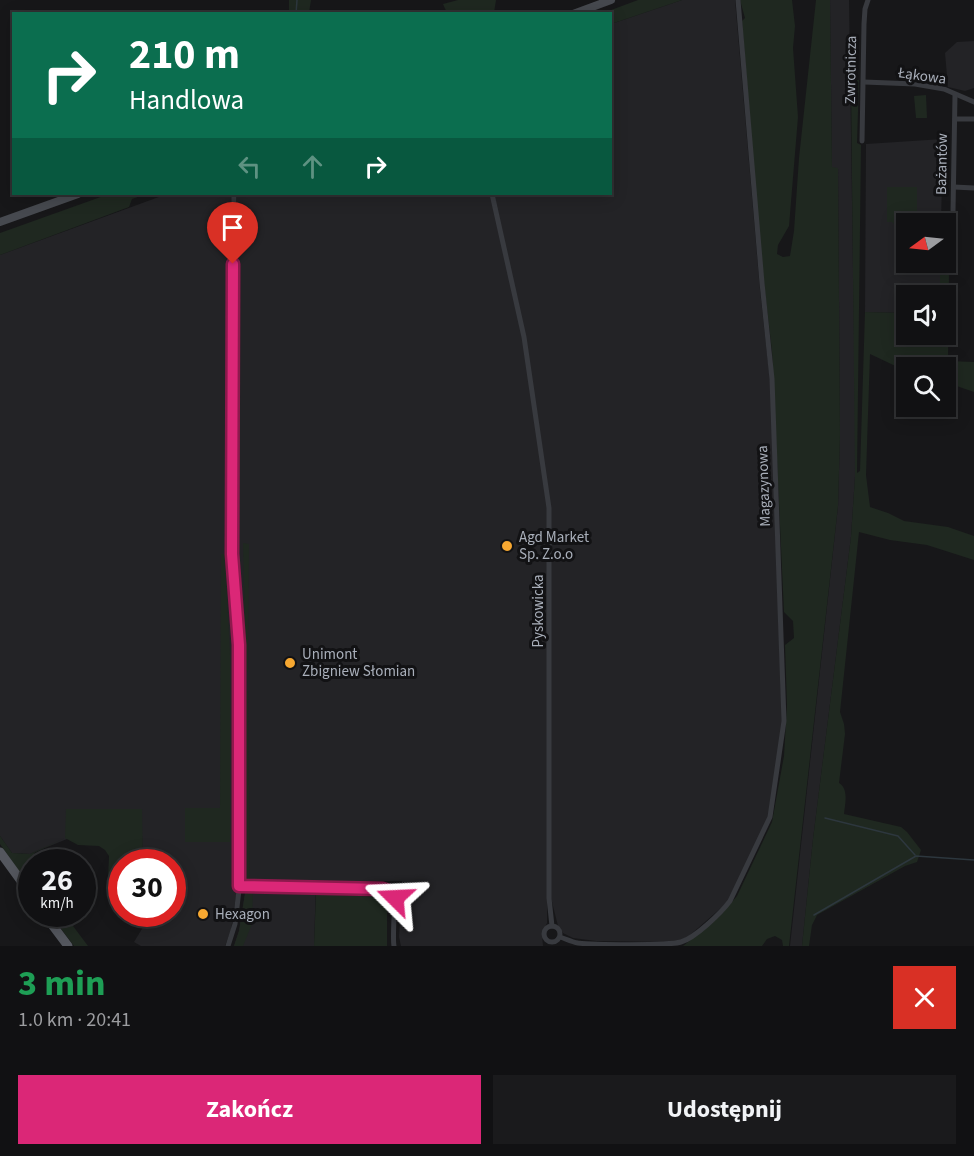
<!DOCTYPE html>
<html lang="pl">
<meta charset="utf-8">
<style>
:root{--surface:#111113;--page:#1a1a1c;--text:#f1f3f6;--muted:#9c9da0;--line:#303133;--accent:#db2777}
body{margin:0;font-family:"Source Sans 3",sans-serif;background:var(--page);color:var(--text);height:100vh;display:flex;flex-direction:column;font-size:22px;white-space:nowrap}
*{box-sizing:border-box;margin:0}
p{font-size:20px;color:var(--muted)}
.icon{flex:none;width:33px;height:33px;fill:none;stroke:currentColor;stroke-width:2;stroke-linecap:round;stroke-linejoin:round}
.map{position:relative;height:946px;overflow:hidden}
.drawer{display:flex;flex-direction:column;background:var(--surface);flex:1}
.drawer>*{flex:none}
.top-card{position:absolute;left:12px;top:12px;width:600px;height:183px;border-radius:0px;box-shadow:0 3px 15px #0003,0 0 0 2px var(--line);background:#0b6e4f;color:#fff;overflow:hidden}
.needle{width:39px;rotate:255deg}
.fabs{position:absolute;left:896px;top:213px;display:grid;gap:12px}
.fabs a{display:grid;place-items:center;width:60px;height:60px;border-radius:0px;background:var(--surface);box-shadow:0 3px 15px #0003,0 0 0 2px var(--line);font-size:30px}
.speed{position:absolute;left:18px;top:849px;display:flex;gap:12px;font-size:30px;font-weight:700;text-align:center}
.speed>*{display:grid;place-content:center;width:78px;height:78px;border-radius:50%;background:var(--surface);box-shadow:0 3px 15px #0003,0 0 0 2px var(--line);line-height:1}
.speed small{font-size:15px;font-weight:400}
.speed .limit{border:9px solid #d22;background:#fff;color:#111}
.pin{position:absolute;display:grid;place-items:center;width:51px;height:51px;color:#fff;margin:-62px -26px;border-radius:50% 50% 50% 0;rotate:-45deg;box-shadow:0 0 6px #0007}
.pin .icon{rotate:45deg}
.me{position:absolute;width:66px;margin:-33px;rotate:291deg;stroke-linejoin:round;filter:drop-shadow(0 0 4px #0008)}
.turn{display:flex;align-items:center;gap:21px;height:126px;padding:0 18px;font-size:27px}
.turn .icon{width:78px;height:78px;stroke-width:2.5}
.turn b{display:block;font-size:42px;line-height:51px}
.lanes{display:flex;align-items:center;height:57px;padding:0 18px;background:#0003;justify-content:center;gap:30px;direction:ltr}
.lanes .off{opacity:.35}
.round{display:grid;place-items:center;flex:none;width:63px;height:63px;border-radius:0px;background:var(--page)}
.summary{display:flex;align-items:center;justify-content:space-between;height:102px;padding:0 18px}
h1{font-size:36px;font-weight:700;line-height:45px;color:#1e9e55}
.primary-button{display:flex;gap:12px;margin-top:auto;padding:12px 18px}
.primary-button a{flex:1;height:69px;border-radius:0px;background:var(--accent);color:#fff;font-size:24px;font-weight:700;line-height:69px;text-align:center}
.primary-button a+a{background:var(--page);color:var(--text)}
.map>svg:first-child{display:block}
.built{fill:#232326}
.green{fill:#1f2820}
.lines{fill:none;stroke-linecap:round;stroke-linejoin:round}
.stream{stroke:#2d373e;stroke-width:1.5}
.minor{stroke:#383a3f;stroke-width:5}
.secondary{stroke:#46494f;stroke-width:8}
.primary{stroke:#54575e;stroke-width:9}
.route-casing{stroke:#8e194d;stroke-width:15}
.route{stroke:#db2777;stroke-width:10}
.poi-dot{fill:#f7a831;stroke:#121214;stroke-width:2}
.labels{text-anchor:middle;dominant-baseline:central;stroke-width:6;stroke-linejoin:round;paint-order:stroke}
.street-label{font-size:15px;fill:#a9afba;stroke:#121214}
.poi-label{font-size:15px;fill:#a9afba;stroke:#121214;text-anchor:start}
</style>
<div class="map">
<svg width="974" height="946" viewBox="0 0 974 946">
<rect width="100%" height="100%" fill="#171719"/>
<g class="built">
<path d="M682 0H735L760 290 771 390 782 722 768 819 729 901 690 935 681 940 668 942 596 941 573 938 563 933 558 926 551 898 547 899V923L542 935 543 946H401L399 937 402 881H316L314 946H234L239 931 245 893V660L244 633 236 568V534L237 194H610L611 24Z"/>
<path d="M830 0H849L855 402V477L851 537 813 839 802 946H790L838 506 840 435 838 168H832Z"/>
<path d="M974 41V88L965 91 948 87 945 53 957 42Z"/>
<path d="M943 139 941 223 906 224V262L940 263V295L906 296V313L865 312 866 144Z"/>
<path d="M167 194H232L230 528V573L237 688 236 896 231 930 225 946H141L134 942 151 914H172V862H143L141 809 30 854 12 853 0 836V255Z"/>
<path d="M108 880 121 881V895H109Z"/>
</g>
<g class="green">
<path d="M289 0H311L309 13H289Z"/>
<path d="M458 0H496L494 13H447L443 4Z"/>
<path d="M638 0H682L611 24 610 14 603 13Z"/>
<path d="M740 0H792L795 26 793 48 798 117 789 226 778 245 777 254 783 257 790 256 794 231 799 158 816 0H830L832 167 838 168 840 435 838 506 789 946H783L782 940 775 936 767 939 762 946H683L719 917 737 896 772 822 784 756 787 705 785 645 794 638 793 621 784 612 772 351 762 266 742 21 745 18Z"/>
<path d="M851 80H859L857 143 861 145 857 473 860 471 865 312 906 313V334H945V296L940 295V269L949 272 948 361 974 362V392L945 382V368H906V371L870 354 866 475 870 507 888 513 904 521 948 527 974 536V560L927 545 890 540 859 532 840 712 844 724 845 734 839 783C849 789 845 804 844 814L901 827 907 832 921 850 917 862 905 866 817 915 812 925 809 946H802L813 839 851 537 855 477Z"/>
<path d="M926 95 927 118H916L914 96Z"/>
<path d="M887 187H917V223L896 226 892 222H887Z"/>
<path d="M109 194H146L132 199 129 207 0 255V233Z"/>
<path d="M243 543 249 544 248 672 246 670Z"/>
<path d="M221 554H225L230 655V842H185V808H220Z"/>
<path d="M245 691H248L250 879 253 880V884L247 882 244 876Z"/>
<path d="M66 809H142L143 862H122L121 881 108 880 109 856 105 850 99 846 78 845 65 838 34 853 37 862H32L31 888 0 844V836L12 853 30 854 65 838Z"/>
<path d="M249 890H253L252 924 243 946H234L239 931 245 894Z"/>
<path d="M316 894 382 897 387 901V946H314Z"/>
<path d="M50 914H64L88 946H74Z"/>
</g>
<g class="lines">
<g class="stream">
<path d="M296 14 297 0"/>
<path d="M825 818 898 836 915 855"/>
<path d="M814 915 916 856 974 860"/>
</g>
<g class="minor">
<path d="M864 82 915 84 944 89 974 102"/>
<path d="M955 119H974"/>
<path d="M862 141 864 24 865 9 868 0"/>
<path d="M954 187 974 188"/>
<path d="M492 194 524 337 549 508V898L552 926"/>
<path d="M952 270 955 95"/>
<path d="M239 886 266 885 386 889C390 891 392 891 394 895 396 901 392 935 394 946"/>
<circle cx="552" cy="934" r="8"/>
<path d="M560 937C566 939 572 942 578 943 593 945 667 946 681 942 695 938 721 913 730 901L770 817 784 721 772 379 762 283 738 0"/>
<path d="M228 946 235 924 239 890V657L232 541 234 194"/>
</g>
<g class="secondary">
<path d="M573 14 611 0"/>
<path d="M0 222 78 194"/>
</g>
<g class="primary">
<path d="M0 852 32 896"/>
<path d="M44 914 68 946"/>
</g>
</g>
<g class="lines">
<defs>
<path id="route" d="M233 264 232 554 239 645V886L383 889 392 892 395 898"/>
</defs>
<use href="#route" class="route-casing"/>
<use href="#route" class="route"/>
</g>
<g class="poi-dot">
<circle cx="507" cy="546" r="6"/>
<circle cx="290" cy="663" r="6"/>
<circle cx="203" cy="914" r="6"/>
</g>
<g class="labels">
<g class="street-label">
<text transform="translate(851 70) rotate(-89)">Zwrotnicza</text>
<text transform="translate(922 76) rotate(8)">Łąkowa</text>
<text transform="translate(942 164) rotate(-89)">Bażantów</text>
<text transform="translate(764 486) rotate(-92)">Magazynowa</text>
<text transform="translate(538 611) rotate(-90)">Pyskowicka</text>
</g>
<g class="poi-label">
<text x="519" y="537">Agd Market<tspan x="519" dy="17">Sp. Z.o.o</tspan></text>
<text x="302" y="654">Unimont<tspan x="302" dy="17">Zbigniew Słomian</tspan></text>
<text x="215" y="914">Hexagon</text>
</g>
</g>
</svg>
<div class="fabs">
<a><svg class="needle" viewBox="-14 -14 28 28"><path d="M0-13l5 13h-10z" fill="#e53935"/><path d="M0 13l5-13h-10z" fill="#9c9da0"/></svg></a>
<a><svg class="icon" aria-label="sound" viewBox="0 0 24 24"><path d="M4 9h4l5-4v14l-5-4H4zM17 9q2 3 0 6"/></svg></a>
<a><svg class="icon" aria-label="search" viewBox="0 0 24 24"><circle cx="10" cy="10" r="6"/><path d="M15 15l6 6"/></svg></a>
</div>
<div class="speed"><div>26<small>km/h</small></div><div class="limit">30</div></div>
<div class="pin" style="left:233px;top:264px;background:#d93025"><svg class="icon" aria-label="arrive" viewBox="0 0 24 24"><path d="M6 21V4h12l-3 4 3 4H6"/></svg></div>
<svg class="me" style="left:395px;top:898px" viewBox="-20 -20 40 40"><path d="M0-17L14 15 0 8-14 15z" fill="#db2777" stroke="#fff" stroke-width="4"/></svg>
<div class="top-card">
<div class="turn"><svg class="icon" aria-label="right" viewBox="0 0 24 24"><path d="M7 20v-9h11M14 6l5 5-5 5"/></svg><div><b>210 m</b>Handlowa</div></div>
<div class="lanes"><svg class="icon off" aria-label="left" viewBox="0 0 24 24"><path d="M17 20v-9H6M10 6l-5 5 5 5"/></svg><svg class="icon off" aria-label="ahead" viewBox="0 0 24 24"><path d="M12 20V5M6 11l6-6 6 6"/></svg><svg class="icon" aria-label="right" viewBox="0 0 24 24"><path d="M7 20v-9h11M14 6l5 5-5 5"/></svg></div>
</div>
</div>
<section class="drawer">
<div class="summary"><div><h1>3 min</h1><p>1.0 km · 20:41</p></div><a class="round" style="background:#d93025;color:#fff"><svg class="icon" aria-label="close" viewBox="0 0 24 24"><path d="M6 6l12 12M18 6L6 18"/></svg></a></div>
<div class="primary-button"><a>Zakończ</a><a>Udostępnij</a></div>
</section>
